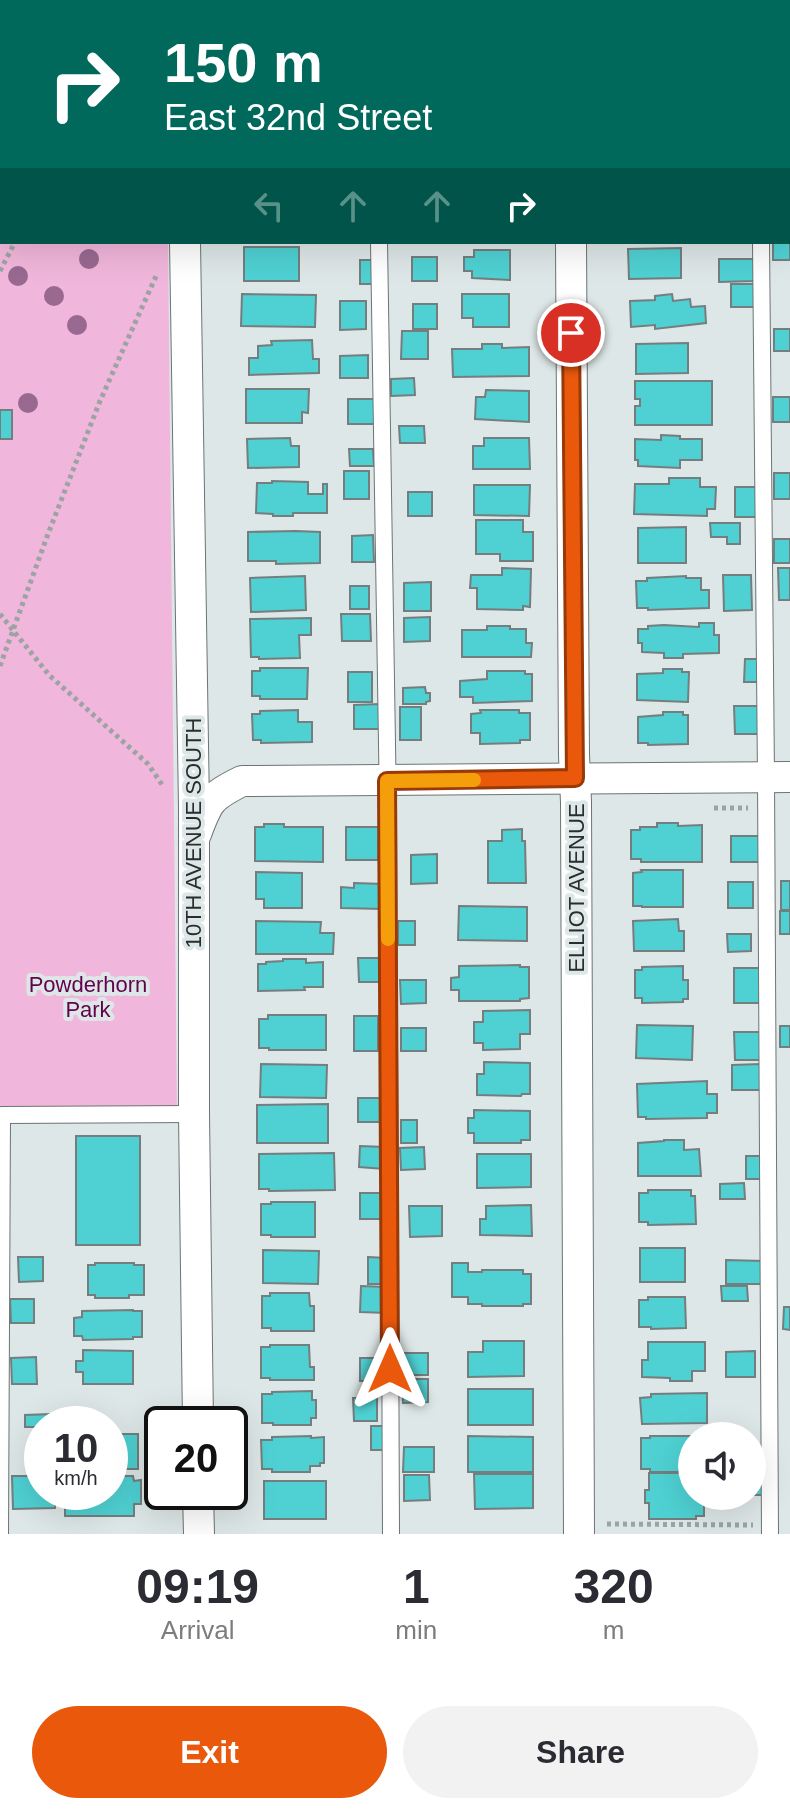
<!DOCTYPE html>
<style>
:root{--surface:#fff;--page:#f2f2f3;--text:#2b2b33;--muted:#7c7c81;--accent:#ea580c}
body{margin:0;font-family:Helvetica,sans-serif;background:var(--page);color:var(--text);height:100vh;display:flex;flex-direction:column;font-size:30px;white-space:nowrap}
*{box-sizing:border-box;margin:0}
p{font-size:26px;color:var(--muted)}
.icon{flex:none;width:44px;height:44px;fill:none;stroke:currentColor;stroke-width:2;stroke-linecap:round;stroke-linejoin:round}
.map{position:relative;height:1534px;overflow:hidden}
.details{display:flex;flex-direction:column;background:var(--surface);flex:1}
.details>*{flex:none}
.banner{position:absolute;left:0px;top:0px;width:790px;height:244px;box-shadow:0 8px 32px #0002;background:#00695c;color:#fff;overflow:hidden}
.controls{position:absolute;left:678px;top:1422px;display:grid;gap:16px}
.controls a{display:grid;place-items:center;width:88px;height:88px;border-radius:50%;background:var(--surface);box-shadow:0 8px 32px #0002;font-size:40px}
.speed{position:absolute;left:24px;top:1406px;display:flex;gap:16px;font-size:40px;font-weight:700;text-align:center}
.speed>*{display:grid;place-content:center;width:104px;height:104px;border-radius:50%;background:var(--surface);box-shadow:0 8px 32px #0002;line-height:1}
.speed small{font-size:20px;font-weight:400}
.speed .limit{border:4px solid #111;border-radius:12px;background:#fff;color:#111}
.pin{position:absolute;display:grid;place-items:center;width:68px;height:68px;color:#fff;margin:-34px;border:4px solid #fff;border-radius:50%;box-shadow:0 2px 8px #0007}
.me{position:absolute;width:88px;margin:-44px;rotate:0deg;stroke-linejoin:round;filter:drop-shadow(0 0 6px #0008)}
.turn{display:flex;align-items:center;gap:28px;height:168px;padding:0 32px;font-size:36px}
.turn .icon{width:104px;height:104px;stroke-width:2.5}
.turn b{display:block;font-size:56px;line-height:68px}
.lanes{display:flex;align-items:center;height:76px;padding:0 32px;background:#0003;justify-content:center;gap:40px;direction:ltr}
.lanes .off{opacity:.35}
.eta{display:flex;justify-content:space-evenly;align-items:center;height:136px;text-align:center}
.eta b{font-size:48px;font-weight:800;line-height:56px}
.button{display:flex;gap:16px;margin-top:auto;padding:16px 32px}
.button a{flex:1;height:92px;border-radius:48px;background:var(--accent);color:#fff;font-size:32px;font-weight:800;line-height:92px;text-align:center}
.button a+a{background:var(--page);color:var(--text)}
.map>svg:first-child{display:block}
.green{fill:#f1b6db}
.building{fill:#4fd1d3;stroke:#757e7e;stroke-width:2}
.lines{fill:none;stroke-linecap:round;stroke-linejoin:round}
.service-casing{stroke:#6c7474;stroke-width:18}
.minor-casing{stroke:#6c7474;stroke-width:32}
.path{stroke:#9ca3a3;stroke-width:5;stroke-dasharray:4 4;stroke-linecap:butt}
.service{stroke:#fff;stroke-width:16}
.minor{stroke:#fff;stroke-width:30}
.tree{fill:#996991}
.route-casing{stroke:#983908;stroke-width:20}
.route{stroke:#ea580c;stroke-width:14}
.slow{stroke:#f59e0b;stroke-width:14}
.labels{text-anchor:middle;dominant-baseline:central;stroke-width:8;stroke-linejoin:round;paint-order:stroke}
.street-label{font-size:22px;fill:#2a2d2d;stroke:#dee7e7}
.park-label{font-size:22px;fill:#61024b;stroke:#dee7e7}
</style>
<div class="map">
<svg width="790" height="1534" viewBox="0 0 790 1534">
<rect width="100%" height="100%" fill="#dee7e7"/>
<path class="green" d="M0 0H166V2H2V242H168L177 1111 0 1110Z"/>
<g class="building">
<rect x="253" y="0" width="53" height="2"/>
<path d="M678 0H790V15H788V2H678Z"/>
<path d="M788 236H790V260H773V242H788Z"/>
<rect x="244" y="247" width="55" height="34"/>
<path d="M681 248V278L629 279 628 249Z"/>
<path d="M474 250H510V280L472 278V271H464V257H474Z"/>
<rect x="412" y="257" width="25" height="24"/>
<path d="M719 259H756V281L719 282Z"/>
<path d="M360 260H376L377 284H360Z"/>
<rect x="731" y="284" width="25" height="23"/>
<path d="M242 294 316 295 315 327 241 326Z"/>
<path d="M462 294H509V327H473V318H462Z"/>
<path d="M672 294 673 301 690 299 691 307 705 306 706 323 655 329V325L631 327 630 301 655 300V296Z"/>
<path d="M340 301H366V329L340 330Z"/>
<rect x="413" y="304" width="24" height="25"/>
<rect x="774" y="329" width="16" height="22"/>
<path d="M402 331H428V359H401Z"/>
<path d="M312 340 313 359H319V373L249 375V358H258V346L272 345 271 341Z"/>
<path d="M688 343V373L636 374V344Z"/>
<path d="M482 344H502V348L529 347V376L453 377 452 349H482Z"/>
<path d="M368 355V378H340V356Z"/>
<path d="M414 378 415 395 391 396V379Z"/>
<path d="M635 381H712V425H635V406H640V399H635Z"/>
<path d="M246 389H309L308 413 302 412V423H246Z"/>
<path d="M486 390 529 391V422L475 419 476 397H485Z"/>
<rect x="773" y="397" width="17" height="25"/>
<rect x="348" y="399" width="31" height="25"/>
<rect x="0" y="410" width="12" height="29"/>
<path d="M399 426H424L425 443H400Z"/>
<path d="M661 435 680 436V439H702V460H680V468L638 466V460H635V439L661 440Z"/>
<path d="M290 438 291 446H299V467L248 468 247 439Z"/>
<path d="M484 438H529L530 469H473V446H484Z"/>
<path d="M349 449H373L374 466H350Z"/>
<rect x="344" y="471" width="25" height="28"/>
<rect x="774" y="473" width="16" height="26"/>
<path d="M669 478H700V487H716L715 509H707V516L634 514 635 484H669Z"/>
<path d="M272 481 308 482V494H323V484H327V513H293V516H273V514L256 513 257 483H272Z"/>
<path d="M474 485H530L529 516 474 515Z"/>
<rect x="735" y="487" width="24" height="30"/>
<rect x="408" y="492" width="24" height="24"/>
<path d="M476 520H523V532H533V561H500V554H476Z"/>
<path d="M710 523H740V544H727V537H711Z"/>
<path d="M686 527V563H638V528Z"/>
<path d="M296 531 320 532V563L276 564V561H248V532Z"/>
<path d="M373 535 374 562H352V536Z"/>
<rect x="774" y="539" width="16" height="24"/>
<path d="M502 568 531 569 530 607 523 606V610L477 609V588H470L471 575H502Z"/>
<path d="M778 568H790V600H779Z"/>
<path d="M723 575H751L752 610 724 611Z"/>
<path d="M305 576 306 610 251 612 250 578Z"/>
<path d="M686 576V578H701V590H709V608L648 610V608H637L636 581H647V578Z"/>
<path d="M431 582V611H404V583Z"/>
<rect x="350" y="586" width="19" height="23"/>
<path d="M341 614H370L371 641H342Z"/>
<path d="M430 617V641L404 642V618Z"/>
<path d="M311 618V635H299L300 658 259 659V657H251L250 619Z"/>
<path d="M699 623H714V635H719V653L683 654V658H664V653L642 652V643H638V629H648V626L664 625 699 627Z"/>
<path d="M487 626H510V629H526V643H532L531 657H462V630H487Z"/>
<path d="M745 659H760V682H744Z"/>
<path d="M260 668H308L307 699H260V696H252V671H260Z"/>
<path d="M663 669H682V672H689L688 702 637 700V674L663 673Z"/>
<path d="M487 671H525V674H532V701L473 703V697H460V681L487 679Z"/>
<rect x="348" y="672" width="24" height="30"/>
<path d="M425 687 426 693H430V701L426 702V704H403V688Z"/>
<path d="M379 704V729H354V705Z"/>
<path d="M734 706H760L761 734H735Z"/>
<rect x="400" y="707" width="21" height="33"/>
<path d="M298 710V722H312V742L261 743V740H253L252 714H260V711Z"/>
<path d="M480 710H519V713H530V740H520V743L480 744V733H471V714L481 713Z"/>
<path d="M663 712H683V715H688V744L648 745V743H638V717L663 715Z"/>
<path d="M657 823H678V826L702 825V862H641V859H631V830H640V827H657Z"/>
<path d="M264 824H284V827H323V862L255 861V827H264Z"/>
<path d="M346 827H379L378 860H346Z"/>
<path d="M522 829V841H525L526 883H488V841H502V830Z"/>
<rect x="731" y="836" width="29" height="26"/>
<path d="M437 854V883L411 884V855Z"/>
<path d="M641 870H683V907H642V906H633V873L642 872Z"/>
<path d="M256 872 302 873V908H264V899H256Z"/>
<rect x="781" y="881" width="9" height="29"/>
<rect x="728" y="882" width="25" height="26"/>
<path d="M354 883 384 884 383 909 341 908V887L354 888Z"/>
<path d="M459 906 527 907V941L458 940Z"/>
<rect x="780" y="911" width="10" height="23"/>
<path d="M678 919 679 931H684V951H634L633 921Z"/>
<path d="M256 921 321 922 320 933H334L333 954H256Z"/>
<rect x="398" y="921" width="17" height="24"/>
<path d="M727 934H751V951L728 952Z"/>
<path d="M358 958H383V982H359Z"/>
<path d="M283 959H306V963L323 962V987H304L305 990 258 991V964H266V962L283 961Z"/>
<path d="M520 965V967H529V998L520 999V1001H459V990H451V978L459 977V966Z"/>
<path d="M683 966V980H688V999H683V1002L642 1003V998H635V970H642V967Z"/>
<rect x="734" y="968" width="26" height="35"/>
<path d="M400 980H426V1003L401 1004Z"/>
<path d="M530 1010V1034H520V1049L483 1050V1043H474V1022H483V1011Z"/>
<path d="M268 1015H326V1050H269V1048H259V1019H268Z"/>
<rect x="354" y="1016" width="24" height="35"/>
<path d="M637 1025 693 1026 692 1060 636 1058Z"/>
<rect x="780" y="1026" width="10" height="21"/>
<rect x="401" y="1028" width="25" height="23"/>
<path d="M734 1032H761L762 1060H735Z"/>
<path d="M484 1062 530 1063V1094H522L521 1096 477 1095V1074H484Z"/>
<path d="M261 1064 327 1065 326 1098 260 1097Z"/>
<path d="M760 1064V1090H732V1065Z"/>
<path d="M707 1081V1094H717V1113H707V1118L646 1119V1117H638L637 1084Z"/>
<rect x="358" y="1098" width="26" height="24"/>
<path d="M328 1104V1143H257V1105Z"/>
<path d="M474 1110 530 1111V1140H521V1143H474V1133H468V1118H474Z"/>
<rect x="401" y="1120" width="16" height="23"/>
<rect x="76" y="1136" width="64" height="109"/>
<path d="M664 1140H684V1150L699 1149 701 1176H638V1143L664 1141Z"/>
<path d="M360 1146 385 1147 384 1169 359 1167Z"/>
<path d="M424 1147 425 1169 401 1170 400 1148Z"/>
<path d="M334 1153 335 1190 269 1191V1189H259V1154Z"/>
<path d="M477 1154H531V1187L477 1188Z"/>
<rect x="746" y="1156" width="18" height="23"/>
<path d="M744 1183 745 1199H720V1184Z"/>
<path d="M648 1190H691V1196H695L696 1224 648 1225V1222H639V1193H648Z"/>
<rect x="360" y="1193" width="25" height="26"/>
<path d="M271 1202H315V1237H271V1235H261V1204H271Z"/>
<path d="M531 1205 532 1236 480 1235V1219H486V1206Z"/>
<path d="M409 1206H442V1236L410 1237Z"/>
<rect x="640" y="1248" width="45" height="34"/>
<path d="M263 1250 319 1251 318 1284 263 1283Z"/>
<path d="M18 1257H43V1281L19 1282Z"/>
<path d="M368 1257 386 1258V1284H368Z"/>
<path d="M726 1260 765 1261 764 1284H726Z"/>
<path d="M95 1263H134V1265H144V1295H129V1298H95V1295H88V1265H95Z"/>
<path d="M452 1263H468V1272H482V1270H523V1274H531V1304H523V1306H482V1304H468V1297H452Z"/>
<path d="M361 1286 387 1287V1313L360 1312Z"/>
<path d="M721 1286H747L748 1301H722Z"/>
<path d="M270 1293H309L310 1306H314V1331H271V1328H262V1296H270Z"/>
<path d="M648 1297H685L686 1328 651 1329V1327H639V1300H648Z"/>
<path d="M10 1299H34V1323H11Z"/>
<path d="M784 1307H790V1330L783 1329Z"/>
<path d="M133 1310V1311H142V1337H133V1339L83 1340 82 1336H74V1318L82 1317V1311Z"/>
<path d="M483 1341H524V1376L468 1377V1352H483Z"/>
<path d="M648 1342H705V1371H692V1381H670V1378L642 1377V1360H648Z"/>
<path d="M270 1345H309L310 1367H314V1380H270V1378H261V1347H270Z"/>
<path d="M83 1350 133 1351V1384H83V1372H76V1361H83Z"/>
<path d="M755 1351V1377H726V1352Z"/>
<rect x="403" y="1353" width="25" height="22"/>
<path d="M36 1357 37 1384H12L11 1358Z"/>
<rect x="360" y="1358" width="27" height="23"/>
<path d="M402 1379H428V1402L403 1403Z"/>
<rect x="468" y="1389" width="65" height="36"/>
<path d="M312 1391V1400H316V1418H311V1425H273V1423H262V1394H272V1392Z"/>
<path d="M707 1393V1423L642 1424 640 1398 651 1397V1394Z"/>
<path d="M353 1398H377V1421H354Z"/>
<path d="M51 1414V1424H42V1427H25V1415Z"/>
<rect x="371" y="1426" width="16" height="24"/>
<rect x="110" y="1434" width="28" height="35"/>
<path d="M311 1436V1438L324 1437V1463H320V1466H310V1472H272V1469H262L261 1440H272V1437Z"/>
<path d="M468 1436 533 1437V1472H468Z"/>
<path d="M650 1436H691V1472H650V1469H641V1438H650Z"/>
<path d="M404 1447H434V1472H403Z"/>
<path d="M752 1471H762L763 1495H752Z"/>
<path d="M649 1473H692V1496H695V1498H704V1516H696V1519H649V1503H645V1490H649Z"/>
<path d="M474 1474H533V1508L475 1509Z"/>
<path d="M404 1475H429L430 1500 404 1501Z"/>
<path d="M12 1476H42V1492H55V1508L13 1509Z"/>
<path d="M110 1476H133L134 1481 141 1480V1504H134V1516H65V1492H110Z"/>
<rect x="264" y="1481" width="62" height="38"/>
</g>
<g class="lines">
<defs>
<g id="service">
<path d="M377 2V0"/>
<path d="M598 2 599 0"/>
<path d="M379 242 388 807 391 1534"/>
<path d="M761 242 766 777 770 1534"/>
<path d="M0 1534 2 1115 194 1114"/>
</g>
<g id="minor">
<path d="M183 0V2"/>
<path d="M571 0V2"/>
<path d="M788 113H790"/>
<path d="M185 242 194 808V1114L198 1424"/>
<path d="M571 242 574 755 576 802 579 1534"/>
<path d="M196 834C208 801 210 797 242 781L790 777"/>
<path d="M198 1492 199 1534"/>
</g>
</defs>
<use href="#service" class="service-casing"/>
<use href="#minor" class="minor-casing"/>
<g class="path">
<path d="M0 30 2 34"/>
<path d="M0 271 15 242"/>
<path d="M0 614 49 675 148 764 163 786"/>
<path d="M0 666 48 534 100 401 157 274"/>
<path d="M714 808H748"/>
<path d="M607 1524 753 1525"/>
</g>
<use href="#service" class="service"/>
<use href="#minor" class="minor"/>
</g>
<g class="tree">
<circle cx="89" cy="259" r="10"/>
<circle cx="18" cy="276" r="10"/>
<circle cx="54" cy="296" r="10"/>
<circle cx="77" cy="325" r="10"/>
<circle cx="28" cy="403" r="10"/>
</g>
<g class="lines">
<defs>
<path id="route" d="M390 1369 387 781 575 778 571 333"/>
</defs>
<use href="#route" class="route-casing"/>
<use href="#route" class="route"/>
<path class="slow" d="M388 939 387 781 474 780"/>
</g>
<g class="labels">
<g class="street-label">
<text transform="translate(193 833) rotate(-90)">10TH AVENUE SOUTH</text>
<text transform="translate(576 888) rotate(-90)">ELLIOT AVENUE</text>
</g>
<g class="park-label">
<text x="88" y="984">Powderhorn<tspan x="88" dy="25">Park</tspan></text>
</g>
</g>
</svg>
<div class="controls">
<a><svg class="icon" aria-label="sound" viewBox="0 0 24 24"><path d="M4 9h4l5-4v14l-5-4H4zM17 9q2 3 0 6"/></svg></a>
</div>
<div class="speed"><div>10<small>km/h</small></div><div class="limit">20</div></div>
<div class="pin" style="left:571px;top:333px;background:#d93025"><svg class="icon" aria-label="arrive" viewBox="0 0 24 24"><path d="M6 21V4h12l-3 4 3 4H6"/></svg></div>
<svg class="me" style="left:390px;top:1369px" viewBox="-20 -20 40 40"><path d="M0-17L14 15 0 8-14 15z" fill="#ea580c" stroke="#fff" stroke-width="4"/></svg>
<div class="banner">
<div class="turn"><svg class="icon" aria-label="right" viewBox="0 0 24 24"><path d="M7 20v-9h11M14 6l5 5-5 5"/></svg><div><b>150 m</b>East 32nd Street</div></div>
<div class="lanes"><svg class="icon off" aria-label="left" viewBox="0 0 24 24"><path d="M17 20v-9H6M10 6l-5 5 5 5"/></svg><svg class="icon off" aria-label="ahead" viewBox="0 0 24 24"><path d="M12 20V5M6 11l6-6 6 6"/></svg><svg class="icon off" aria-label="ahead" viewBox="0 0 24 24"><path d="M12 20V5M6 11l6-6 6 6"/></svg><svg class="icon" aria-label="right" viewBox="0 0 24 24"><path d="M7 20v-9h11M14 6l5 5-5 5"/></svg></div>
</div>
</div>
<section class="details">
<div class="eta">
<div><b>09:19</b><p>Arrival</p></div>
<div><b>1</b><p>min</p></div>
<div><b>320</b><p>m</p></div>
</div>
<div class="button"><a>Exit</a><a>Share</a></div>
</section>
